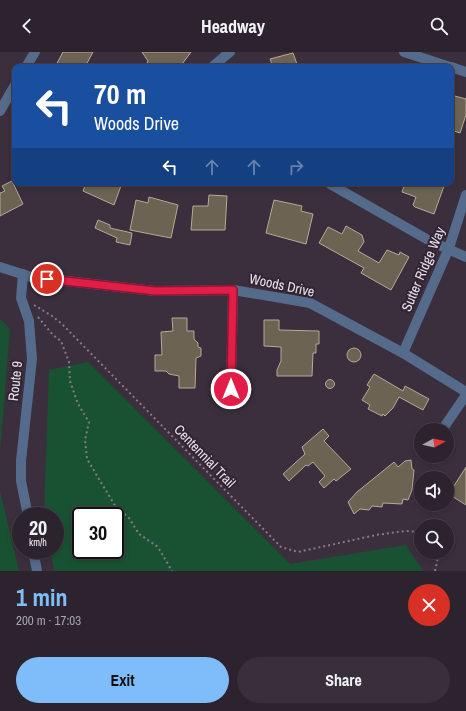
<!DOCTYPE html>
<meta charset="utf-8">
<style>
:root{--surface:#2c232e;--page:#382f3a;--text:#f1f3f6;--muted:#a6a4aa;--line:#48404a;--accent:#7fbdfa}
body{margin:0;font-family:"Archivo Narrow",sans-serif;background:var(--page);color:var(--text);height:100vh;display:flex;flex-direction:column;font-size:15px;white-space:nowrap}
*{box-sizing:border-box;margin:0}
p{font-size:13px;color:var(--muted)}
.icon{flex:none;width:22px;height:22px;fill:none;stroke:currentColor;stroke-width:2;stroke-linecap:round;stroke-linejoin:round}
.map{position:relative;height:519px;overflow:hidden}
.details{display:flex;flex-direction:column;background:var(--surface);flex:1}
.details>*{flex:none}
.top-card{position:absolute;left:12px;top:12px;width:442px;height:122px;border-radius:8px;box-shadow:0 2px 6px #0003,0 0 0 1px var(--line);background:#1a4fa0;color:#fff;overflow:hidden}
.needle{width:26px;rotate:82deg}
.tools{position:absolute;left:414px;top:371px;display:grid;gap:8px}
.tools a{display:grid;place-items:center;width:40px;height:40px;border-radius:50%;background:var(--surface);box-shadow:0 2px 6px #0003,0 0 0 1px var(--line);font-size:20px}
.speed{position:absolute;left:12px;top:455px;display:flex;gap:8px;font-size:20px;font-weight:700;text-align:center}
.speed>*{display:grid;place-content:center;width:52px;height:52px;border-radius:50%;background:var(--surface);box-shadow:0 2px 6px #0003,0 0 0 1px var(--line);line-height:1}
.speed small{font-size:10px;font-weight:400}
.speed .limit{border:2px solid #111;border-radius:6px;background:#fff;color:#111}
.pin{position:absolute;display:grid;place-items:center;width:34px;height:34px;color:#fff;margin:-17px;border:2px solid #fff;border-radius:50%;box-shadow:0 1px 4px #0007}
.me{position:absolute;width:44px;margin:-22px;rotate:0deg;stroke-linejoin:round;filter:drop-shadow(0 0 3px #0008)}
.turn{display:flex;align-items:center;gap:14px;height:84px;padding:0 16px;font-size:18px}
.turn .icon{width:52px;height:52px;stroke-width:2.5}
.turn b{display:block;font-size:28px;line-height:34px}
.lanes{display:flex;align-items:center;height:38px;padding:0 16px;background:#0003;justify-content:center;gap:20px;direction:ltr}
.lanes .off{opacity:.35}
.round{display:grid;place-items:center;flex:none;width:42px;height:42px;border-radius:21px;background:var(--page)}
.summary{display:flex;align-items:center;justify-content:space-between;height:68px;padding:0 16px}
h1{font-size:24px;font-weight:800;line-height:30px;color:var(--accent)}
.primary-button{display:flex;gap:8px;margin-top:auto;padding:8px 16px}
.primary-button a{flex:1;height:46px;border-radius:24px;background:var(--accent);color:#111;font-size:16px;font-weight:800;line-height:46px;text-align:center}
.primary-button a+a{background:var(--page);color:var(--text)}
header{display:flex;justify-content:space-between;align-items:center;height:52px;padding:0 16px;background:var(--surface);font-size:18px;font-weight:800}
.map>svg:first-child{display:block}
.green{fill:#195232;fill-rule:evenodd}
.building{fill:#6d6352;stroke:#b6aa98}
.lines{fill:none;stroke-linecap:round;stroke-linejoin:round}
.path{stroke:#857b87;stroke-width:2;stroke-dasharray:2 3;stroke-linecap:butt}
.minor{stroke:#556b8c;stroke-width:10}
.route-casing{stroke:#92132f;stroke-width:10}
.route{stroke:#e11d48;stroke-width:7}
.labels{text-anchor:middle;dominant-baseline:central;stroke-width:4;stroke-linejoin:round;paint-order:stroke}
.street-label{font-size:14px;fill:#e7e0e9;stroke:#312533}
</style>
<header><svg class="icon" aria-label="back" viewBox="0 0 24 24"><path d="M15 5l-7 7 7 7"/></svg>Headway<svg class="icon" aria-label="search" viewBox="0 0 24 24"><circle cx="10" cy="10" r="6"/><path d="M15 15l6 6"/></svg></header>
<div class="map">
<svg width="466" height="519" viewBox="0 0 466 519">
<rect width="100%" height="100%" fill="#3b2f3d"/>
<g class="green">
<path d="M0 267 10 277 0 399Z"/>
<path d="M88 310 290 512 406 493 423 519H54L50 498H55V464H44L49 318ZM81 464H115V498H81Z"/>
<path d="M0 439 19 519H0Z"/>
</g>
<g class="building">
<path d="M63 0H93L85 15H55Z"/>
<path d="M142 0H191L180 15H145L148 9Z"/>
<path d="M293 1 298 15H273L270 7Z"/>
<path d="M451 43 466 47V63L460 81 451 78Z"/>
<path d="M12 129 23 152 0 164V141L5 139 2 134Z"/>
<path d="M86 131H122L114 153 83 139Z"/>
<path d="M405 131H435L444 134 434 162 415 155 413 153 416 145 402 140Z"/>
<path d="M209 143 227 144 225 178H191L193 154H208Z"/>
<path d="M149 145 178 153 171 186 130 178 136 148 148 151Z"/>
<path d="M274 148 302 154 301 159 313 162 306 192 266 181Z"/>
<path d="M98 168 110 173V176L132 181 130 193 116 190 117 186 95 176Z"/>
<path d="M346 174 362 183 364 190 358 199 379 211 387 198 399 203 400 200 409 205 391 238 361 221 364 216 319 191 328 175 342 182Z"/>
<path d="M172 266H187V279H194V287L198 291V295L201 296V304L196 306 195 336H179V324L169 322 166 319H155V303H162L161 280 173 279Z"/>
<path d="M264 268H279V278L319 279V292H316V301H313L312 324H277V318L281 309V295L264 294Z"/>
<circle cx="354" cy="303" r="7"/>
<path d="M374 322 403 339 405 334 429 347 423 358 399 345 393 356 385 364 383 362 382 364 368 357 370 353 362 348 370 335 367 333Z"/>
<circle cx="330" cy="332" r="4.5"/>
<path d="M323 377 329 384 324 389 351 417 336 429 334 427 324 436 319 430 325 424 313 410 308 414 306 413 289 429 283 422 305 402 302 395Z"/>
<path d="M411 408 412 417 414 418 412 438 408 448 403 447 402 452 383 451 382 455 372 454 369 458 360 457 354 462 348 450 357 440 394 410 398 415 405 409Z"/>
<path d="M466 415V453L447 441V437H452Z"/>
</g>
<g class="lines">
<g class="path">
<path d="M34 253 52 264 62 272 281 495 298 500 376 483 405 479 421 480"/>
<path d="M38 265 53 283 61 289 69 310 70 329 78 352 89 370 85 388 87 407 114 452 129 466 139 482 158 495 172 519"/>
<path d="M435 519 439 500"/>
</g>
<g class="minor">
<path d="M404 0 450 15"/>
<path d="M26 15 35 0"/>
<path d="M212 15 230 0"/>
<path d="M451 15 466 20"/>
<path d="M0 59 15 33"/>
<path d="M330 132 430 189 466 205"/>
<path d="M0 215 31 225 155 239 233 238 310 251 403 301 466 340"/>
<path d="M23 222 21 246 29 269 32 307 21 409V429L28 464"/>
<path d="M403 301 449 196 466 143"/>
<path d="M231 337 233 238"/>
<path d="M442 378 466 343"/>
<path d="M33 498 37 519"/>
</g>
</g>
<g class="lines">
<defs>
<path id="route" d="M47 227 155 239 233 238 231 337"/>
</defs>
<use href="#route" class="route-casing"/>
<use href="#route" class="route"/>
</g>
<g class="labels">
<g class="street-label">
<text transform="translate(423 217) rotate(-67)">Sutter Ridge Way</text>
<text transform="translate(282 233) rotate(12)">Woods Drive</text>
<text transform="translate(15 329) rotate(-84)">Route 9</text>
<text transform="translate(205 404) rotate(46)">Centennial Trail</text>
</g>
</g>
</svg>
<div class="tools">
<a><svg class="needle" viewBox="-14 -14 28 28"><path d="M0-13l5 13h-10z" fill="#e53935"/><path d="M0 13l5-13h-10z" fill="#a6a4aa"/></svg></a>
<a><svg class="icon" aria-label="sound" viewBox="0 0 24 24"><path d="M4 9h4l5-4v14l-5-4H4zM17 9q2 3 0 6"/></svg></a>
<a><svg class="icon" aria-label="search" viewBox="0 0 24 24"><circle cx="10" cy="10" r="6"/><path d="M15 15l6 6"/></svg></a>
</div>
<div class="speed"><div>20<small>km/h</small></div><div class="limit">30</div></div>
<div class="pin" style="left:47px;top:227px;background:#d93025"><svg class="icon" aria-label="arrive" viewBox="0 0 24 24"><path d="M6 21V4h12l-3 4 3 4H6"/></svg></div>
<svg class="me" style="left:231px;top:337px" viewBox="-20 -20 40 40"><circle r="17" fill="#e11d48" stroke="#fff" stroke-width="3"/><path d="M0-11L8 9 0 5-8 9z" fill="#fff"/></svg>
<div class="top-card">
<div class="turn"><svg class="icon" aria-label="left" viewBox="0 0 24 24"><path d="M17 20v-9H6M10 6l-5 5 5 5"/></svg><div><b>70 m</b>Woods Drive</div></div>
<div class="lanes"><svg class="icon" aria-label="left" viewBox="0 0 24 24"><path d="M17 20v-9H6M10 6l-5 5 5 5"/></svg><svg class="icon off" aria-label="ahead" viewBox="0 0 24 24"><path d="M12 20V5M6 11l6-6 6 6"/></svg><svg class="icon off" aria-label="ahead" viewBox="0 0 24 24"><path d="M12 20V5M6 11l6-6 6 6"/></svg><svg class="icon off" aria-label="right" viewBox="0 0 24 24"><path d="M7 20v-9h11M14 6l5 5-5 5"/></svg></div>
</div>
</div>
<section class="details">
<div class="summary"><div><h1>1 min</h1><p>200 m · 17:03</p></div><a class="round" style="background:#d93025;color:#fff"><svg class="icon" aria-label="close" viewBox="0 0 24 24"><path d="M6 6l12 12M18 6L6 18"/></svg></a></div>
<div class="primary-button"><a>Exit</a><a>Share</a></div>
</section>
